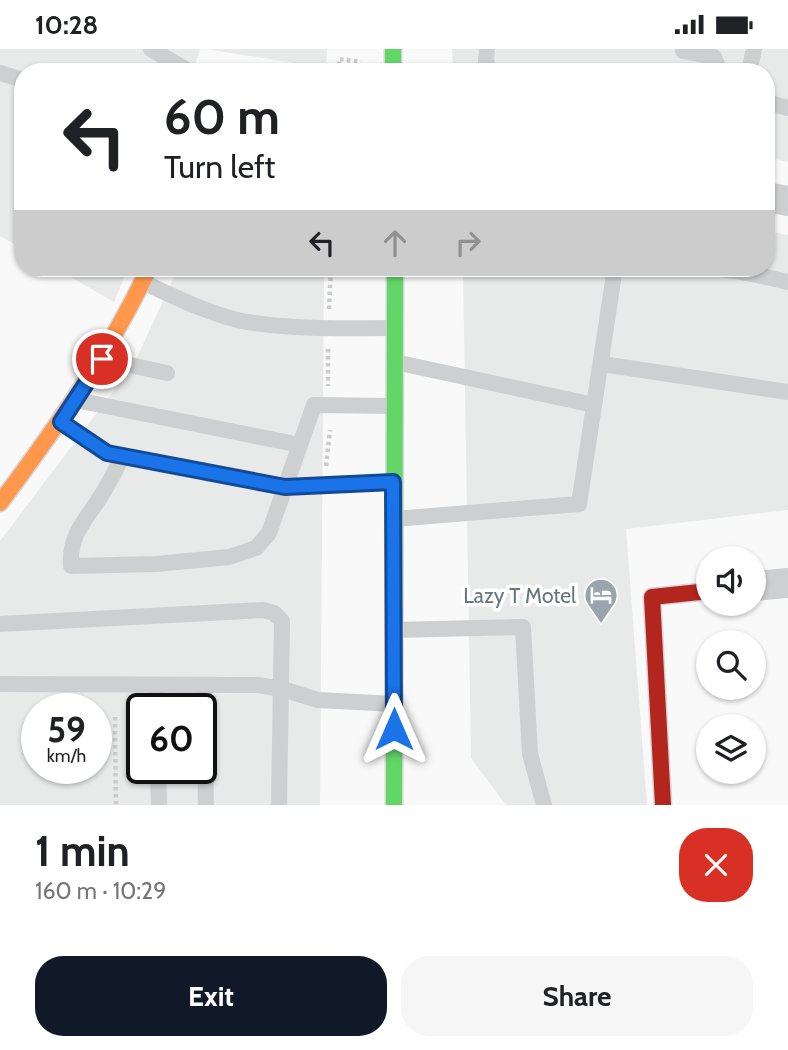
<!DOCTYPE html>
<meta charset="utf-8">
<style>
:root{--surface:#fff;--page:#f6f6f6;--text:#202124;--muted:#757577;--accent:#111827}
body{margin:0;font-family:Cabin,sans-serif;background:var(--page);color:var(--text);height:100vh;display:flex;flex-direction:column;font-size:26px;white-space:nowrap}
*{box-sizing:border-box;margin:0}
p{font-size:23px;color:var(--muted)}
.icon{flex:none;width:38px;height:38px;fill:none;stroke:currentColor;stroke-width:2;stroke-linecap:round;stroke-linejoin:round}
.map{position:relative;height:756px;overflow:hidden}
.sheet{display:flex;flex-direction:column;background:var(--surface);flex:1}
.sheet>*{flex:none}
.hud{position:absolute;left:14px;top:14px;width:761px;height:214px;border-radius:28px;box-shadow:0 2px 5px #0004;background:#fff;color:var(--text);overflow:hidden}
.controls{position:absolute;left:696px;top:497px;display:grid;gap:14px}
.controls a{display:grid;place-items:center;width:70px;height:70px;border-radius:50%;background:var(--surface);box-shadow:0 2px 5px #0004;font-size:35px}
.speed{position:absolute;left:21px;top:644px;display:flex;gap:14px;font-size:35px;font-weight:700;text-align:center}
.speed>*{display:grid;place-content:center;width:91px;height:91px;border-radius:50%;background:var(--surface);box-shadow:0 2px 5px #0004;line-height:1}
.speed small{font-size:18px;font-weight:400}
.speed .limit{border:4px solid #111;border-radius:10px;background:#fff;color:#111}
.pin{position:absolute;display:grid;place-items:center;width:60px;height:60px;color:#fff;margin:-30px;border:4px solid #fff;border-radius:50%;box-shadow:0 2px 7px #0007}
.me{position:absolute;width:77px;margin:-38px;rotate:0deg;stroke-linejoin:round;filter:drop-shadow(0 0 5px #0008)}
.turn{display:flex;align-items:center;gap:24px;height:147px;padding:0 35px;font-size:32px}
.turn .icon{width:91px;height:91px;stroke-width:2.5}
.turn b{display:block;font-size:49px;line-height:60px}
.lanes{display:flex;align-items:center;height:66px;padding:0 35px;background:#0003;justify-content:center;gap:35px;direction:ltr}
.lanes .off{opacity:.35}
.round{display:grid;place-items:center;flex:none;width:74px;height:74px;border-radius:28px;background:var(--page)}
.overview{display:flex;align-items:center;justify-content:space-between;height:119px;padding:0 35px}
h1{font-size:42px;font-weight:700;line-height:52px}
.cta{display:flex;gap:14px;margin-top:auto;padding:14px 35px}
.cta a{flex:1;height:80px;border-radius:28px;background:var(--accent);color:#fff;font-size:28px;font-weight:700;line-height:80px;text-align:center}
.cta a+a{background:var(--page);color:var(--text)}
.status{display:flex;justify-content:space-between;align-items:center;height:49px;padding:0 35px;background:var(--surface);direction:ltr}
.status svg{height:19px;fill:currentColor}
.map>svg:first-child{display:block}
.built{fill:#e8e9e9;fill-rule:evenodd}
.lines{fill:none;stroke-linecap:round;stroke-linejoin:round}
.fast-casing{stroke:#d5d6d7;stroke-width:19}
.slow-casing{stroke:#d5d6d7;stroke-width:19}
.jam-casing{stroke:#d5d6d7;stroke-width:19}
.path{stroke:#cbcccd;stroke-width:4.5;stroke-dasharray:3.5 3.5;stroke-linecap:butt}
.lane{stroke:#cecfd0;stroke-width:16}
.street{stroke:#cecfd0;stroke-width:30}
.fast{stroke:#63d668;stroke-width:16}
.slow{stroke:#ff974d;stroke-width:16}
.jam{stroke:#b3261e;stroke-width:16}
.route-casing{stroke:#114b97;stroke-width:18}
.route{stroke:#1a73e8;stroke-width:12}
.labels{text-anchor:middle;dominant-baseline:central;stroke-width:7;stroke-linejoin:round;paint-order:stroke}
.poi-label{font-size:21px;fill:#657683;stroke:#fff;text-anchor:end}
</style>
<div class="status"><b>10:28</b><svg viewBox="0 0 49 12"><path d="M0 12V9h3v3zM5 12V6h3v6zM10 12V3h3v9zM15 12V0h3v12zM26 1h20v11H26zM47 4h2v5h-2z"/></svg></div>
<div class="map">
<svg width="788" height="756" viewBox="0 0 788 756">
<rect width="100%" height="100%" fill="#f9f9f9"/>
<g class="built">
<path d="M0 0H200L193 23H23V200L0 187Z"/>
<path d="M206 0H327L326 19Z"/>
<path d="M452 0H788V113L767 108 766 23H453Z"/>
<path d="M767 182 788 186V461L626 480 647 756H506L471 709 463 219H766Z"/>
<path d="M55 219H128L114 253Z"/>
<path d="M178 219H324L320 756H0V492L134 315ZM37 660H96V719H37ZM142 660H201V719H142Z"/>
</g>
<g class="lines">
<defs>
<g id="fast">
<path d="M393 0V23"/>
<path d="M394 756 395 219"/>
</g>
<path id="slow" d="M0 454C56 379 109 304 149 219"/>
<path id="jam" d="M663 756 652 548 709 542"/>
</defs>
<use href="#fast" class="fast-casing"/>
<use href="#slow" class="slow-casing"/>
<use href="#jam" class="jam-casing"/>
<g class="path">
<path d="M339 23V10L361 13"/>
<path d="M329 260 331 219"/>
<path d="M328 300V337"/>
<path d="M326 417 330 381"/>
<path d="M115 668 116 756"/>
</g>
<g class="lane">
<path d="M151 0 190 23"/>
<path d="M487 0 486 11 489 23"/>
<path d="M683 2 714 8 720 23"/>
<path d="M749 23 754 0"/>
<path d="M0 24 23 31"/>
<path d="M766 53 788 59"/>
<path d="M715 219 748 224 749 219"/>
<path d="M748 224 788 233"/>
<path d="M143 233C174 248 220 270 254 274 301 281 348 279 395 279"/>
<path d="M102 310 167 324"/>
<path d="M395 313 594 356"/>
<path d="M602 315 788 343"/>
<path d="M76 351 300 396"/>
<path d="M61 373 107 404 285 438 393 433"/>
<path d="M123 407C116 420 109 434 101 447 86 471 69 485 71 517L156 515 229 508 256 499 269 484 314 356 394 357"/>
<path d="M394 470 579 455 615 219"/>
<path d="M0 575 263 561 274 564 282 572 279 756"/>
<path d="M394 581 523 578 530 705 544 756"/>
<path d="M0 635 258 636 282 640 318 651 394 655"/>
<path d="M156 636 157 660"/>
<path d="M204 637 206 756"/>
<path d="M158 719 159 756"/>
</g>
<g class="street">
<path d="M766 148 788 152"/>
<path d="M754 537 788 534"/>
</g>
<use href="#fast" class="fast"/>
<use href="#slow" class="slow"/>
<use href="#jam" class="jam"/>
</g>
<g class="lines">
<defs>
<path id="route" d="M102 310 61 373 107 404 285 438 393 433 394 680"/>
</defs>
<use href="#route" class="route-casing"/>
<use href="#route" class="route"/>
</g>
<defs>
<symbol id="hotel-pin" viewBox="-11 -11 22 30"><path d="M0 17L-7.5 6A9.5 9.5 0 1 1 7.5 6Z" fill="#99a4ac" stroke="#fff"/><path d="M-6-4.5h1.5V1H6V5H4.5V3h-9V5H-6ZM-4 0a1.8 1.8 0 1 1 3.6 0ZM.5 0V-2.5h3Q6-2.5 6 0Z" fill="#fff"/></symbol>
</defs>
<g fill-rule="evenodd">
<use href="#hotel-pin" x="582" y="527" width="38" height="52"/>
</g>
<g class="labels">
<g class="poi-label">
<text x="576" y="546">Lazy T Motel</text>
</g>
</g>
</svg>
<div class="controls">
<a><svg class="icon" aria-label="sound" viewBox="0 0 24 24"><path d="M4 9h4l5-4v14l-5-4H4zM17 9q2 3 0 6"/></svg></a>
<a><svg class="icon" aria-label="search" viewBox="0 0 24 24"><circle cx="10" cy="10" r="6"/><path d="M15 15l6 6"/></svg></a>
<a><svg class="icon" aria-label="layers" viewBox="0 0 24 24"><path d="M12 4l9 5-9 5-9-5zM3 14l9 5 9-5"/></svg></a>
</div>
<div class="speed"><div>59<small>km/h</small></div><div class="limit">60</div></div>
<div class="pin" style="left:102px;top:310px;background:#d93025"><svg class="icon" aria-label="arrive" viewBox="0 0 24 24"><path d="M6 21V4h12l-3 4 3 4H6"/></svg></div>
<svg class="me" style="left:394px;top:680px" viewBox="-20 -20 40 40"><path d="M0-17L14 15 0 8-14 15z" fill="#1a73e8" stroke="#fff" stroke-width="4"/></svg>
<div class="hud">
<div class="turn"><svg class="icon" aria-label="left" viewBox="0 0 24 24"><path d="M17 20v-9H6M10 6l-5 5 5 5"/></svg><div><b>60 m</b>Turn left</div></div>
<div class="lanes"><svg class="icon" aria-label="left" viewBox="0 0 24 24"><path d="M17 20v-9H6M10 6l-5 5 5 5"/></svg><svg class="icon off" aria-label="ahead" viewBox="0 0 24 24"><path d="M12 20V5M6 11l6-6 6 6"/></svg><svg class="icon off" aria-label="right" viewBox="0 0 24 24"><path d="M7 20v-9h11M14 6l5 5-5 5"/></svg></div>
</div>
</div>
<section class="sheet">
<div class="overview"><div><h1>1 min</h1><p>160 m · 10:29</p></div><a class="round" style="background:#d93025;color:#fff"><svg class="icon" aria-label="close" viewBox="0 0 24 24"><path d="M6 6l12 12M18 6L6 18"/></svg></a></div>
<div class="cta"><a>Exit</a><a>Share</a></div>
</section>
